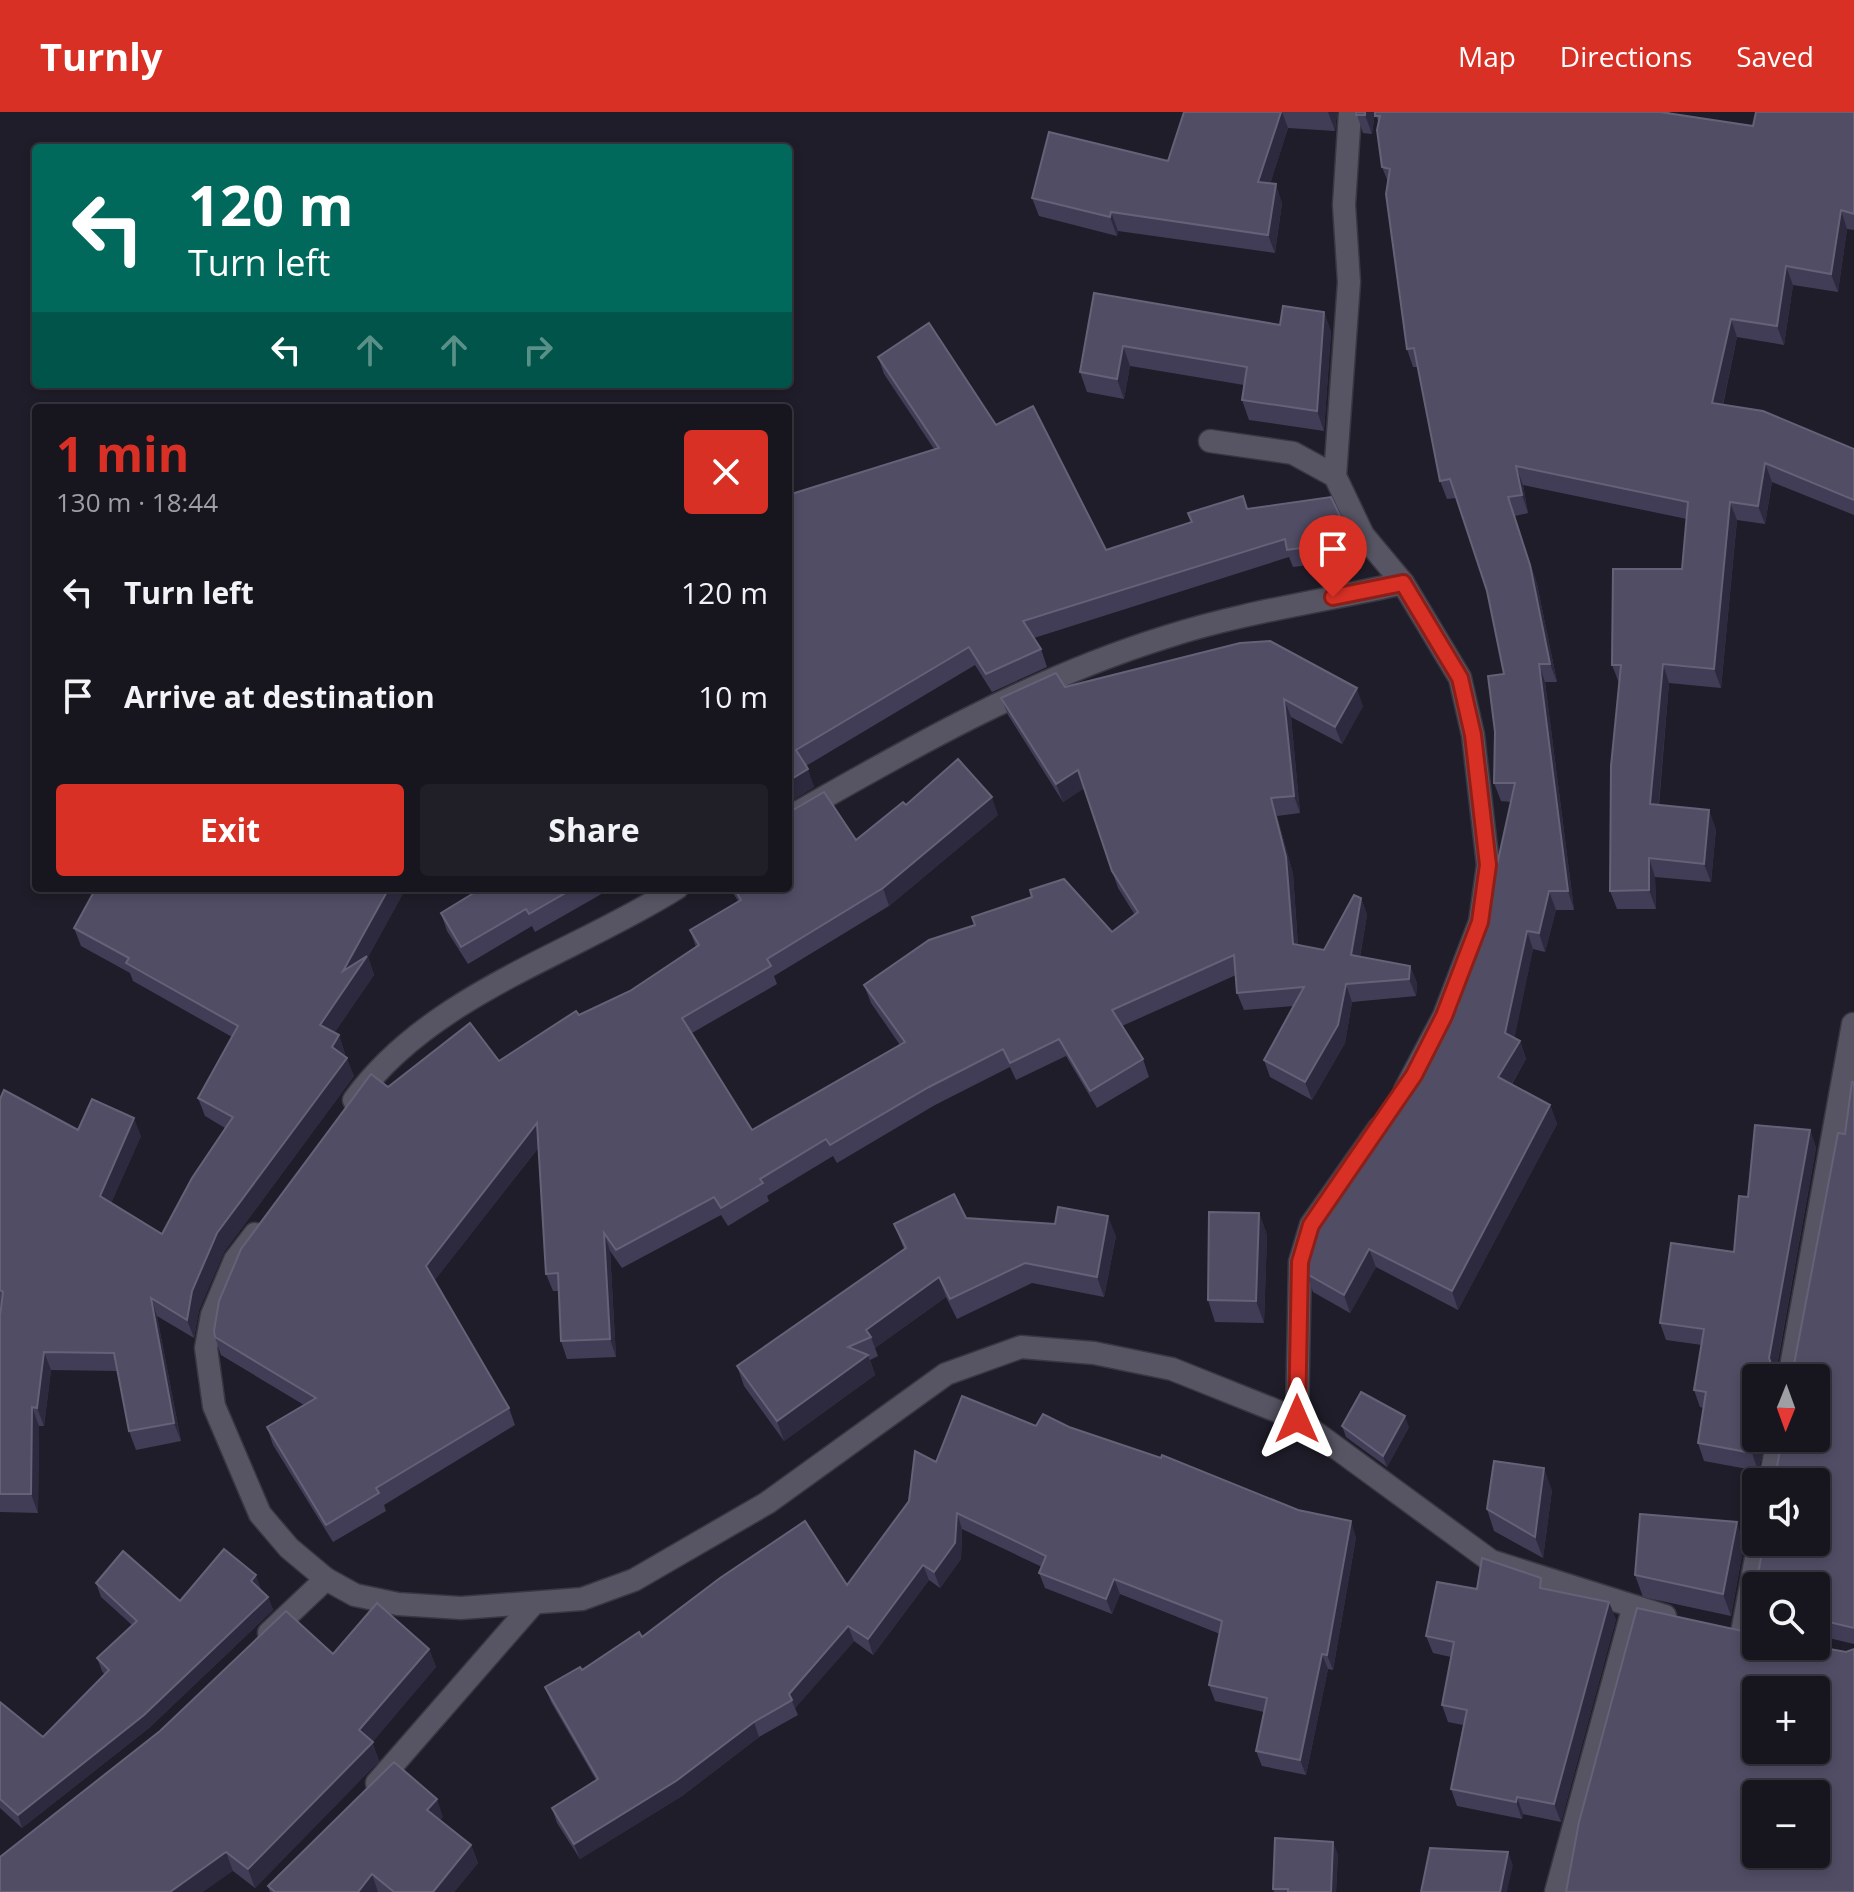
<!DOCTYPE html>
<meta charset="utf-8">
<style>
:root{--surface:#17161f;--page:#201f28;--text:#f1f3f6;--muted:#9e9fa4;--line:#36353d;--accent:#d93025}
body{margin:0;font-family:"Open Sans",sans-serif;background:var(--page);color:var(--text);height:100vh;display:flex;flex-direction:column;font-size:30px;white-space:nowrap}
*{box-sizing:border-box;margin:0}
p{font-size:26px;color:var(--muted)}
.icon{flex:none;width:44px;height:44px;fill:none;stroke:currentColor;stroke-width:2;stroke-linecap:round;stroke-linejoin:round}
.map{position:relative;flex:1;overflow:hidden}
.sheet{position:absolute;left:32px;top:292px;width:760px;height:488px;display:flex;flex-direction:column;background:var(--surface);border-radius:8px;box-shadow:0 4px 12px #0003,0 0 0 2px var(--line)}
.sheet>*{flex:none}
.top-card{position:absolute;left:32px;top:32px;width:760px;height:244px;border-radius:8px;box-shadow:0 4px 12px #0003,0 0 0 2px var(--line);background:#00695c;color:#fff;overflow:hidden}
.needle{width:52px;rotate:181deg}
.controls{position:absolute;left:1742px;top:1252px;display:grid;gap:16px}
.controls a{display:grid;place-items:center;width:88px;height:88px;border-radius:8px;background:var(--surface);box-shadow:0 4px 12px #0003,0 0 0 2px var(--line);font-size:40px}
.pin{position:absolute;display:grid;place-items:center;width:68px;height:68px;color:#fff;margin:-82px -34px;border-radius:50% 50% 50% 0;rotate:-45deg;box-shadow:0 0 8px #0007}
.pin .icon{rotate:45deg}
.me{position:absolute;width:88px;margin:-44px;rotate:0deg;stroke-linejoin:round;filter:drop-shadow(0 0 6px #0008)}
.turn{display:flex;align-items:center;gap:28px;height:168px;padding:0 24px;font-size:36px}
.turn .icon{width:104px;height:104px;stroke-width:2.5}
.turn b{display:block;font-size:56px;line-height:68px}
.lanes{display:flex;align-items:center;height:76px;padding:0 24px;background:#0003;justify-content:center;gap:40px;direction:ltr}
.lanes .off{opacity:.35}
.round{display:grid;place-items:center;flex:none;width:84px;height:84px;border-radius:8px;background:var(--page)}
.head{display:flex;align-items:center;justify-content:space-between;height:136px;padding:0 24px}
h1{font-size:48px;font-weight:700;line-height:60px;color:var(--accent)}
.action{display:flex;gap:16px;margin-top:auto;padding:16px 24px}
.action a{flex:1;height:92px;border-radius:8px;background:var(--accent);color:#fff;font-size:32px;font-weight:700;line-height:92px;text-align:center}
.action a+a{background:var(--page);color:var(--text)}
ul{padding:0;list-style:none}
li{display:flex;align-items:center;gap:24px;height:104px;padding:0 24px}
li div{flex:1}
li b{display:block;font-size:30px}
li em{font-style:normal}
header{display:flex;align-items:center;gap:48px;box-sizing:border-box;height:112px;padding:0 40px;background:var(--accent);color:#fff}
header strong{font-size:38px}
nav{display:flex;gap:44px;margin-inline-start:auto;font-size:28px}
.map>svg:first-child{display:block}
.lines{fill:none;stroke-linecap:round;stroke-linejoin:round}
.minor-casing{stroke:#393741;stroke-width:25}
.minor{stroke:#575564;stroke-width:22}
.wall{fill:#423d57}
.shaded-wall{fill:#2d2a3f}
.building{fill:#514d65;stroke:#656177;stroke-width:2;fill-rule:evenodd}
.route-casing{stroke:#8d1f18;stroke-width:20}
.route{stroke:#d93025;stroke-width:14}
</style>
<header>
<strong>Turnly</strong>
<nav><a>Map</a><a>Directions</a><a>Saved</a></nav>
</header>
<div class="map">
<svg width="1854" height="1780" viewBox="0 0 1854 1780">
<rect width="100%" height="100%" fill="#1f1d29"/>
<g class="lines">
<defs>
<g id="minor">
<path d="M1350 0 1344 93 1349 170 1335 364 1363 423 1403 471 1460 566 1473 623 1488 753 1480 810 1444 904 1405 978"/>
<path d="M1210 329 1293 341 1335 364"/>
<path d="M788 706C910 636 1031 567 1166 525 1243 500 1324 489 1403 471"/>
<path d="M354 988C431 882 571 843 677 776"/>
<path d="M255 1122 235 1148 212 1203 206 1236 214 1294 260 1402 289 1436 326 1467 355 1483 398 1492 461 1496 582 1487 634 1468 767 1391 946 1262 1021 1235 1094 1241 1172 1257 1297 1307 1491 1449 1665 1504"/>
<path d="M1789 1266 1853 912"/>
<path d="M1297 1307 1300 1150 1311 1113 1379 1016"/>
<path d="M1770 1370 1778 1326"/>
<path d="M269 1521 326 1467"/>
<path d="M1742 1521 1759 1430"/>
<path d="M377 1671 534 1491"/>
<path d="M1556 1780 1633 1497"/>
</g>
</defs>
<use href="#minor" class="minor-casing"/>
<use href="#minor" class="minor"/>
</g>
<g class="wall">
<path d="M1184 0H1337L1335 19 1288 16 1270 72 1282 91 1275 141 1118 119 1117 124 1039 104 1032 86 1168 49Z"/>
<path d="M1356 0H1670V1L1753 14 1854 0V118L1847 117 1838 180 1793 173 1784 233 1737 225 1723 293 1854 337V403L1772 370 1765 412 1737 408 1721 576 1669 571 1659 693 1716 717 1711 770 1655 765 1656 797H1617L1610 779 1619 571 1612 553 1682 457 1687 407 1523 373 1528 401 1515 404 1537 472 1557 570H1545L1574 798H1556L1545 840 1533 837 1514 926 1520 929 1526 947 1512 972 1550 993 1557 1012 1458 1198 1376 1155 1350 1201 1313 1180 1307 1162 1458 894 1492 776 1511 690 1501 689 1494 671 1504 562 1487 479 1456 386 1447 387 1440 369 1418 255H1413L1407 237 1388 70 1382 55 1379 12 1375 0 1372 22 1363 21Z"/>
<path d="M1094 181 1280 213 1324 200 1331 220 1324 319 1249 308 1242 288 1244 273 1130 254 1124 287 1087 280 1080 260Z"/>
<path d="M878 245 996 313 1106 438 1247 397 1342 408 1349 426 1340 428 1343 449 1293 455 1289 445 1034 526 1041 537 1047 555 992 580 975 553 806 654 814 675 788 691V383L934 337 884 262Z"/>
<path d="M1240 531 1363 594 1342 632 1291 605 1300 701 1277 704 1293 762 1298 833 1324 838 1361 786 1367 803 1360 845 1410 854 1417 871 1416 884 1352 890 1345 931 1312 988 1270 965 1264 948 1293 894 1244 898 1237 881 1236 863 1122 914 1143 947 1149 965 1097 996 1066 944 1016 968 1010 955 935 993 837 1051 833 1044 767 1084 769 1089 728 1114 721 1103 622 1156 610 1139 616 1245 567 1247 561 1229 559 1179H553L546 1162 539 1035 434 1169 509 1296 515 1313 384 1393 386 1399 333 1430 273 1333 267 1315 304 1293 221 1243 215 1225 388 975 499 949 579 903 630 879 696 835 690 818 738 789 730 776H788L906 693 998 703 889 794 774 864 777 872 692 921 752 1018 900 933 871 891 864 873 1112 820 1135 803 1118 776 1084 676 1063 690 1008 603 1001 586 1065 575Z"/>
<path d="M96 776H406L368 845 374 863 334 921 339 923 345 942 344 944 354 964 224 1140 199 1198 194 1226 157 1204 181 1329 136 1338 129 1319 118 1259 51 1258 44 1314H39L38 1401 0 1400V1204L1 1194 0 1193V987L78 1018 141 1024 111 1091 162 1122 225 1016 205 1004 198 986 232 925 133 869 130 861 81 834 74 816Z"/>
<path d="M482 776H612L535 820 532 814 468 852 447 819 441 801Z"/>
<path d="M1854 970V1532L1816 1523V1474H1756V1504L1752 1493 1764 1430 1774 1362 1816 1326 1756 1266V1326H1766L1758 1359 1704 1349 1698 1331 1704 1296 1700 1295 1694 1278 1702 1233 1666 1228 1660 1211 1734 1140 1748 1085 1810 1018 1816 1036 1776 1260 1781 1262 1793 1258 1845 1022Z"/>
<path d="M1259 1101 1267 1123 1264 1211 1215 1210 1208 1188Z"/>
<path d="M966 1106 1116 1124 1104 1185 1032 1171 957 1207 946 1185 875 1236 878 1244 870 1248 875 1263 784 1329 744 1274 737 1254 904 1137 894 1112Z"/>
<path d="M1036 1314 1069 1315 1356 1425 1333 1558 1328 1557 1306 1663 1262 1654 1256 1639 1264 1600 1215 1589 1209 1573 1220 1522 1120 1482 1112 1502 1045 1476 1039 1461 1042 1455 962 1417 961 1447 940 1476 929 1468 873 1543 854 1529 795 1596 798 1603 759 1625 682 1684 580 1747 557 1711 552 1696 596 1668 551 1590 545 1575 582 1558 642 1525 847 1473 909 1389 936 1350Z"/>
<path d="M1342 1314 1409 1315 1387 1355 1346 1325Z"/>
<path d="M1552 1378 1543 1446 1494 1419 1487 1397Z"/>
<path d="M1744 1432 1731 1504 1643 1485 1635 1463Z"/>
<path d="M96 1471 180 1489 261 1477 260 1478 268 1485 273 1498 149 1616 22 1716 0 1696V1590L43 1625 105 1563 102 1559 97 1546 132 1513 101 1485Z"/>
<path d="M1477 1477H1545L1616 1507 1561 1710 1523 1702 1522 1707 1457 1694 1451 1677 1463 1613 1448 1610 1442 1593 1451 1545 1433 1541 1426 1524Z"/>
<path d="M429 1537 436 1555 372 1630 379 1649 255 1776 233 1759 2 1744Z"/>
<path d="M443 1705 440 1708 471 1733 478 1751 454 1780H270L268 1774Z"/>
<path d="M1338 1742 1336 1780H1274L1273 1777Z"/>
</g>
<g class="shaded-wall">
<path d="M1281 0H1282L1288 16 1265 88 1258 70Z"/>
<path d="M1328 0H1337L1335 19Z"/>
<path d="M1365 0H1375L1372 22 1365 3Z"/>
<path d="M1276 72 1282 91 1275 141 1268 123Z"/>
<path d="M1841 98 1847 117 1838 180 1831 162Z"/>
<path d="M1111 100 1118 119 1117 124 1110 105Z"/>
<path d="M1786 154 1793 173 1784 233 1777 214Z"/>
<path d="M1324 200 1331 220 1324 319 1317 299Z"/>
<path d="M1731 207 1737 225 1719 310 1712 291Z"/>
<path d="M1123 234 1130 254 1124 287 1117 267Z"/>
<path d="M1765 351 1772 370 1765 412 1758 394Z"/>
<path d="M1516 354 1523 373 1528 401 1522 383Z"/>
<path d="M1508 385 1537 472 1557 570 1550 552Z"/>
<path d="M1730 390 1737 408 1721 576 1714 557Z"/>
<path d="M1334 411 1340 428 1343 449 1337 431Z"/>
<path d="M1539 552 1545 570 1574 798 1568 779Z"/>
<path d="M1663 552 1669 571 1657 711 1650 692Z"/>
<path d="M1357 576 1363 594 1342 632 1335 615Z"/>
<path d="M1284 587 1291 605 1300 701 1294 684Z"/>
<path d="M808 657 814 675 788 691V669Z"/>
<path d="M1078 658 1085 676 1063 690 1056 672Z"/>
<path d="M992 685 998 703 889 794 883 776Z"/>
<path d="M1271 686 1277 704 1293 762 1299 850 1293 832Z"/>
<path d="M1709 698 1716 717 1711 770 1704 752Z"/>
<path d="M1649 746 1655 765 1656 797 1649 778Z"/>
<path d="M389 776H406L368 845 374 863 327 932 320 913 343 859Z"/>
<path d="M1549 779 1556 798 1545 840 1539 821Z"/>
<path d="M1361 786 1367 803 1357 861 1351 843Z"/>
<path d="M1527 819 1533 837 1512 939 1505 921Z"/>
<path d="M1410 854 1417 871 1416 884 1409 867Z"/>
<path d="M1346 872 1352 890 1345 931 1312 988 1305 970Z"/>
<path d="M339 923 345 942 339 954 332 935Z"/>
<path d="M1520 929 1526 947 1505 983 1498 965Z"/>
<path d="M347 946 354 964 224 1140 199 1198 194 1226 187 1208 192 1179 217 1121Z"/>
<path d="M1550 993 1557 1012 1458 1198 1452 1179Z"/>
<path d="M134 1006 141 1024 106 1103 100 1084Z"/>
<path d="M537 1011 544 1028 432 1172 426 1154Z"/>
<path d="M1810 1018 1816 1036 1775 1264 1769 1246Z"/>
<path d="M1259 1101 1267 1123 1264 1211 1256 1189Z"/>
<path d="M1108 1104 1116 1124 1104 1185 1097 1165Z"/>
<path d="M604 1121 610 1139 616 1245 610 1227Z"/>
<path d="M1369 1137 1376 1155 1350 1201 1344 1183Z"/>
<path d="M939 1165 946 1185 875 1236 871 1225 866 1218Z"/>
<path d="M151 1186 157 1204 181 1329 174 1311Z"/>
<path d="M44 1240 51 1258 44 1314 37 1296Z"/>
<path d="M868 1243 875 1263 784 1329 777 1309Z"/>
<path d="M32 1295 39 1314 38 1401 31 1382Z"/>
<path d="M1405 1304 1409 1315 1387 1355 1383 1344Z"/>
<path d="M1756 1322V1326H1766L1758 1359 1752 1341Z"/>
<path d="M1544 1356 1552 1378 1543 1446 1535 1425Z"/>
<path d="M957 1401 962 1417 961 1447 940 1476 934 1460Z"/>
<path d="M1351 1409 1356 1425 1333 1558 1327 1543Z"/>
<path d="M1737 1410 1744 1432 1731 1504 1723 1482Z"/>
<path d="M923 1453 929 1468 873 1543 868 1527Z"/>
<path d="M256 1463 261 1477 256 1483 251 1469Z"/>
<path d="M1114 1467 1120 1482 1112 1502 1106 1487Z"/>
<path d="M268 1485 273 1498 149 1616 22 1716 18 1703Z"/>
<path d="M1609 1490 1616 1507 1561 1710 1554 1692Z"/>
<path d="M848 1514 854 1529 795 1596 789 1582Z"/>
<path d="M429 1537 436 1555 372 1631 379 1649 255 1776 248 1757 359 1618Z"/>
<path d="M1322 1542 1328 1557 1306 1663 1300 1648Z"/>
<path d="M754 1610 759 1625 682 1684 580 1747 574 1732Z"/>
<path d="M1517 1685 1523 1702 1522 1707 1516 1690Z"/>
<path d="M437 1687 443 1705 434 1716 427 1698Z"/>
<path d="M1333 1730 1338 1742 1336 1780H1331Z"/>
<path d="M471 1733 478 1751 454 1780H433Z"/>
<path d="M226 1740 233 1759 203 1780H170Z"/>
<path d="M1508 1740 1513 1753 1507 1780H1500Z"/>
<path d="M372 1762 378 1780H358Z"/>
</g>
<g class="building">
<path d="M1184 0H1281L1258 70 1276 72 1268 123 1111 100 1110 105 1032 86 1049 20 1168 49Z"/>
<rect x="1356" y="0" width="9" height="3"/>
<path d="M1375 0H1660L1753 14 1756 0H1854V102L1841 98 1831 162 1786 154 1777 214 1731 207 1712 291 1763 299 1854 337V388L1765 351 1758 394 1730 390 1714 557 1663 552 1650 692 1709 698 1704 752 1649 746V778L1610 779 1611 654 1621 553H1612L1613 457H1682L1688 390 1516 354 1522 383 1508 385 1530 453 1550 552H1539L1568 779H1549L1539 821 1527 819 1505 921 1520 929 1498 965 1550 993 1452 1179 1369 1137 1344 1183 1307 1162V1138L1357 1048 1420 951 1424 954 1458 894 1470 839 1492 776 1515 671H1494L1495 620 1488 564 1504 562 1487 479 1450 367 1440 369 1414 236 1407 237 1386 82 1390 57 1382 55 1377 18 1380 4H1375Z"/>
<path d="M1094 181 1280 213 1283 194 1324 200 1317 299 1242 288 1247 255 1123 234 1117 267 1080 260Z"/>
<path d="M929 211 996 313 1033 294 1106 438 1192 410 1188 401 1243 384 1247 397 1331 385 1342 408 1334 411 1337 431 1287 438 1285 427 1023 509 1041 537 986 562 969 535 796 638 808 657 788 669V383L939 336 878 245Z"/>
<path d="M1270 529 1357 576 1335 615 1284 587 1294 684 1271 686 1286 745 1293 832 1324 838 1354 783 1361 786 1351 843 1410 854 1409 867 1346 872 1338 913 1305 970 1264 948 1304 875 1237 881 1234 843 1112 898 1143 947 1090 979 1059 927 1010 951 1003 937 929 975 830 1033 826 1027 760 1067 763 1071 721 1096 714 1085 616 1138 604 1121 610 1227 561 1229 558 1161 546 1162 537 1011 426 1154 509 1296 376 1376 379 1381 326 1413 267 1315 316 1286 215 1225 214 1219 219 1189 241 1137 371 962 388 975 470 911 499 949 576 899 579 903 630 879 699 833 690 818 741 788 734 776H788V701L824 680 856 728 903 690 906 693 958 647 992 685 883 776 767 847 771 854 682 906 752 1018 905 930 864 873 929 828 975 813 972 805 1032 785 1030 778 1064 767 1112 820 1138 800 1112 759 1078 658 1056 672 1001 586 1056 561 1065 575 1240 531Z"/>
<path d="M96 776H389L343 859 367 844 320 913 339 923 332 935 347 946 217 1121 192 1179 187 1208 151 1186 174 1311 129 1319 114 1241 44 1240 37 1296 32 1295 31 1382H0V1204L3 1180 0 1178V987L4 978 78 1018 92 987 134 1006 100 1084 162 1122 192 1066 233 1005 198 986 238 914 126 851 129 846 74 816Z"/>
<path d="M482 776H574L529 802 526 797 461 835 441 801Z"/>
<path d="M1852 970H1854V1516L1816 1507V1474H1756V1495L1752 1493 1764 1430H1816V1370H1763V1366L1774 1362 1777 1355 1782 1326H1816V1266H1756V1322L1752 1341 1698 1331 1706 1280 1694 1278 1704 1217 1660 1211 1671 1131 1734 1140 1739 1084 1748 1085 1755 1013 1810 1018 1769 1246 1774 1260 1781 1262 1793 1258 1838 1021 1845 1022Z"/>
<path d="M954 1082 966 1106 1055 1112 1058 1095 1108 1104 1097 1165 1025 1151 950 1187 939 1165 866 1218 871 1225 848 1235 868 1243 777 1309 737 1254 906 1136 894 1112Z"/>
<path d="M1209 1100 1259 1101 1256 1189 1208 1188Z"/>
<path d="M1361 1280 1405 1304 1383 1344 1342 1314Z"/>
<path d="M962 1284 1036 1314 1043 1302 1069 1315 1161 1346 1162 1343 1298 1398 1351 1409 1327 1543 1322 1542 1300 1648 1256 1639 1267 1586 1209 1573 1222 1509 1114 1467 1106 1487 1039 1461 1046 1444 957 1401 955 1431 934 1460 923 1453 868 1527 848 1514 789 1582 792 1588 754 1610 676 1669 574 1732 552 1696 598 1667 545 1575 580 1555 582 1558 639 1520 642 1525 720 1466 805 1409 847 1473 909 1389 915 1339 936 1350Z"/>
<path d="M1494 1349 1544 1356 1535 1425 1487 1397Z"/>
<path d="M1640 1402 1737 1410 1723 1482 1635 1463Z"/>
<path d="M224 1437 256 1463 251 1469 268 1485 144 1603 18 1703 0 1687V1590L43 1625 109 1558 97 1546 137 1509 96 1471 123 1439 180 1489Z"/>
<path d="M1482 1446 1541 1466 1540 1476 1609 1490 1554 1692 1517 1685 1516 1690 1451 1677 1467 1598 1442 1593 1454 1530 1426 1524 1437 1470 1477 1477Z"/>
<path d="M377 1491 429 1537 359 1618 373 1630 248 1757 226 1740 170 1780H0V1745L160 1619 286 1499 333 1542Z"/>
<path d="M1637 1496 1747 1520 1756 1518V1534H1813L1846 1540 1854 1537V1780H1566L1579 1710ZM1756 1578H1816V1638H1756ZM1756 1682H1816V1742H1756Z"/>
<path d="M394 1650 437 1687 427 1698 471 1733 433 1780H394L372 1762 358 1780H275L268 1774Z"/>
<path d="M1275 1726 1333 1730 1331 1780H1288V1777H1273Z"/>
<path d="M1430 1736 1508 1740 1500 1780H1421Z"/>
</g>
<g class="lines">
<defs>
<path id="route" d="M1297 1307 1300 1150 1311 1113 1414 963 1444 904 1480 810 1488 753 1473 623 1460 566 1403 471 1333 485"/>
</defs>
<use href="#route" class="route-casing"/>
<use href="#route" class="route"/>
</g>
</svg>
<div class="controls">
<a><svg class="needle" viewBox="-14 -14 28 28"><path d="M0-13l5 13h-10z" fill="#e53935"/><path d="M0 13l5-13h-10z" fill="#9e9fa4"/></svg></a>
<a><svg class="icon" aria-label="sound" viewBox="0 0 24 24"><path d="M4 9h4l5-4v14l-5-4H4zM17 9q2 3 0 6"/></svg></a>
<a><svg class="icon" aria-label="search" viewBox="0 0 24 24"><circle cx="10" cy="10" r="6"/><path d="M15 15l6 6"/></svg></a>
<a>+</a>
<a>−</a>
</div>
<div class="pin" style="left:1333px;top:485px;background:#d93025"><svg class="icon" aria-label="arrive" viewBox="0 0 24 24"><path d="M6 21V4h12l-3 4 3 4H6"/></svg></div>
<svg class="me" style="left:1297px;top:1307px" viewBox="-20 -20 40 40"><path d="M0-17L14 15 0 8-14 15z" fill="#d93025" stroke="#fff" stroke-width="4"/></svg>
<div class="top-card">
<div class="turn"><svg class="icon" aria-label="left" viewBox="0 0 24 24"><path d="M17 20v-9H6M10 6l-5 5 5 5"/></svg><div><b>120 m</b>Turn left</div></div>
<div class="lanes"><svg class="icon" aria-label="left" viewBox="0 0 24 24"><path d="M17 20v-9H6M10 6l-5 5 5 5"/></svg><svg class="icon off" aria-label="ahead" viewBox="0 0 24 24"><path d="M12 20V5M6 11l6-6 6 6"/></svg><svg class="icon off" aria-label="ahead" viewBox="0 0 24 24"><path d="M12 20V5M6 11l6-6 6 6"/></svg><svg class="icon off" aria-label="right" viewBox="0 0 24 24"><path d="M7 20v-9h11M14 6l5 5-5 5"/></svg></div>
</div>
<section class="sheet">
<div class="head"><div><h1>1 min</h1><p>130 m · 18:44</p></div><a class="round" style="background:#d93025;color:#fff"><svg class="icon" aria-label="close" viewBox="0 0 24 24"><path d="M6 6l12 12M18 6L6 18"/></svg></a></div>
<ul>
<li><svg class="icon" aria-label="left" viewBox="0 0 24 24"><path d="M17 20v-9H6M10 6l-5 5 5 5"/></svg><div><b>Turn left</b></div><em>120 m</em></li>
<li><svg class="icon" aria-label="arrive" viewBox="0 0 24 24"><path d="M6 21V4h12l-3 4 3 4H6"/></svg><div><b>Arrive at destination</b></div><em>10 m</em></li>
</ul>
<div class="action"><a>Exit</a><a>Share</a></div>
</section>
</div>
